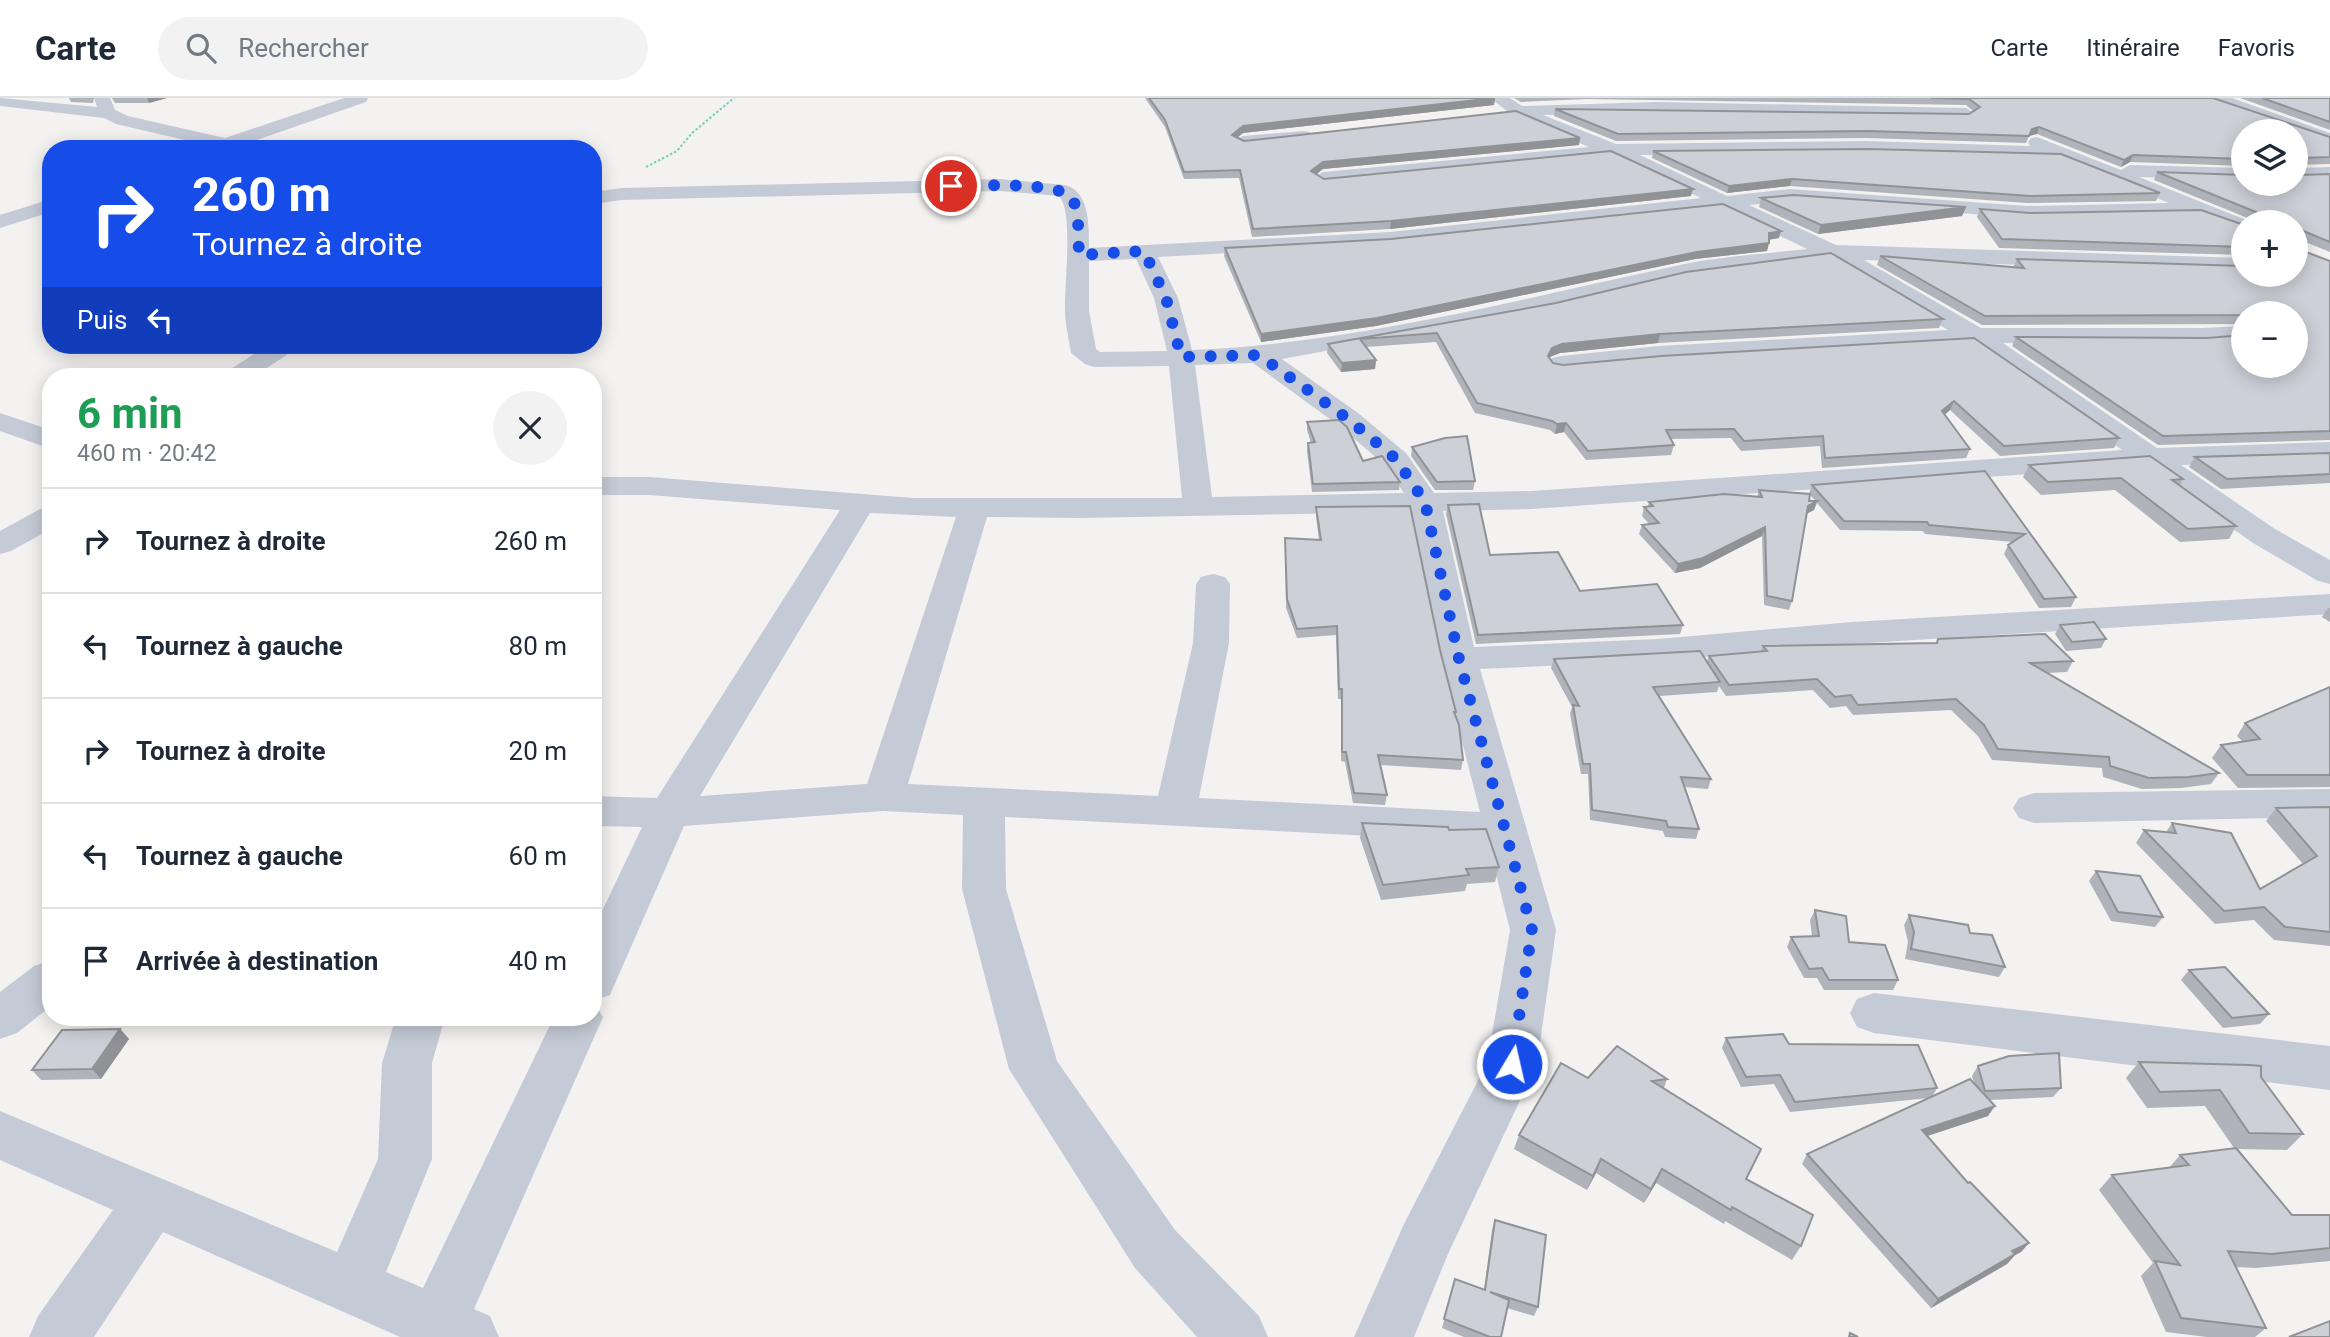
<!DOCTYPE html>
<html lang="fr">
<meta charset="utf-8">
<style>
:root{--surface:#fff;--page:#f2f2f3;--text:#1f2937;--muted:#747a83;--line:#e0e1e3}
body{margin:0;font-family:Roboto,sans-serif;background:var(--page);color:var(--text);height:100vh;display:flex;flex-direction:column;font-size:26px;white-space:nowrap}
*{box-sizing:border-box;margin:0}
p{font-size:23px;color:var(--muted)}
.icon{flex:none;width:38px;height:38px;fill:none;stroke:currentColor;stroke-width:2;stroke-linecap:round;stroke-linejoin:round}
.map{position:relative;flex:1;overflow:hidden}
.side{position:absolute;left:42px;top:270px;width:560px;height:658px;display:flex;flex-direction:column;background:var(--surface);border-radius:28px;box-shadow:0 4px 18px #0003}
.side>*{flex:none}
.guide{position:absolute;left:42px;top:42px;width:560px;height:214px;border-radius:28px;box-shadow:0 4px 18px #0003;background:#164de9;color:#fff;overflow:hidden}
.controls{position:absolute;left:2231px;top:21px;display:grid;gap:14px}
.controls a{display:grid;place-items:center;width:77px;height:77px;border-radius:50%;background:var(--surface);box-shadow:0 4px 18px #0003;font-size:35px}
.pin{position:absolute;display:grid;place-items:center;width:60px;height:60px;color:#fff;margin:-30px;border:4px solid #fff;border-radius:50%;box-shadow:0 2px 7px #0007}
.me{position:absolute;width:77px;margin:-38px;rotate:9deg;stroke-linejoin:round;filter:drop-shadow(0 0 5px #0008)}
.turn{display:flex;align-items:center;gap:24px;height:147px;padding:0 35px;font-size:32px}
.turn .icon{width:91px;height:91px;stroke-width:2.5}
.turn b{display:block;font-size:49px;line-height:60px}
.then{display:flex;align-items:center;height:66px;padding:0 35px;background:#0003;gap:14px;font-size:26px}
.round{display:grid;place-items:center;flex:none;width:74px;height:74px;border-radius:37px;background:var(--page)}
.summary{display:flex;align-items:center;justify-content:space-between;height:119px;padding:0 35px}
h1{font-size:42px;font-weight:700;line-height:52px;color:#1e9e55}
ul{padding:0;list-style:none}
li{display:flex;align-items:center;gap:21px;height:105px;padding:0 35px;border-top:2px solid var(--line)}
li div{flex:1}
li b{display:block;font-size:26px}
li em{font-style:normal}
header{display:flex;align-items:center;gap:42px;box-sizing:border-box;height:98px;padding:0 35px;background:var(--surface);border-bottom:2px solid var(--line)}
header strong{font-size:33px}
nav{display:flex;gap:38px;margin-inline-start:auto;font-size:24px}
.search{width:490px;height:63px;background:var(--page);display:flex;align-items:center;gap:18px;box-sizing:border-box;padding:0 24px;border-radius:38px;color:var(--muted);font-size:26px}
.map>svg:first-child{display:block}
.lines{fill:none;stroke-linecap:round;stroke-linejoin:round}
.path{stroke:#77d0b4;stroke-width:2;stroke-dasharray:2.5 2;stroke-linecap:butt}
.minor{fill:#c5cbd6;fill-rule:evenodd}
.wall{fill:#b0b3b9}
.shaded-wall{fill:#909296}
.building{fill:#cdd0d7;stroke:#909296;stroke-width:2}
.route{stroke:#164de9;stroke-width:12;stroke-dasharray:0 21.6}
</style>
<header>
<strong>Carte</strong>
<div class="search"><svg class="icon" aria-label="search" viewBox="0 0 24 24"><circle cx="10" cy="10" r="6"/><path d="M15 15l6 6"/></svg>Rechercher</div>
<nav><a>Carte</a><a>Itinéraire</a><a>Favoris</a></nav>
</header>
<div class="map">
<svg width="2330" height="1239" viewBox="0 0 2330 1239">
<rect width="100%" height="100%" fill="#f4f2f1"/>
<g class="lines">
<path class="path" d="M646 69 677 53 692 35 734 0"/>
<g class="minor">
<path d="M0 0 97 9 94 0H110L115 12 128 18 225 40 344 0H368L366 4 231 51H203L206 47 116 26 104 20 0 8Z"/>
<path d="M1490 0H1510L1522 8 1657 4 1966 10 1975 15 1966 20 1657 14 1543 17 1616 46 1866 43 2030 48 2028 44 2031 40 2037 39 2121 72 2130 67 2244 70V82L2139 79 2251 124H2244V135L2197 117 2027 120 1790 103 1749 107 1836 147 2244 160V174L1864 162 1981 230H2202L2244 228V243L2202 246 2003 245 2157 350 2330 344V362L2181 367 2275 431 2330 462V486L2318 483 2253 445 2144 368 1532 411 1443 413 1474 549 1658 541 1852 524 2330 496V516L1852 546 1658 563 1480 571 1556 832 1537 966 1448 1156 1414 1239H1354L1404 1126 1487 965 1510 832 1488 744 1005 719 1006 791 1057 963 1175 1132 1259 1218 1268 1239H1197L1135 1170 1009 971 962 791 963 717 883 713 684 728 610 897 593 903V832L642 729 593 728V698L657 700 840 412 649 397H593V379H649L913 400H1182L1169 268 1094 269 1085 266 1071 255C1069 241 1065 226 1065 212 1064 188 1074 114 1059 98L1000 93 622 102 593 106V94L622 90 1000 81 1065 87C1090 93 1089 129 1089 150L1390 134 1701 100 1610 58 1323 86 1313 80 1323 74 1589 49 1511 16ZM1866 55 2059 60 2169 105 2027 108 1790 91 1727 98 1640 57ZM1722 110 1807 151C1765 156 1721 158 1680 167 1519 201 1358 245 1192 252L1178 200 1158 159 1390 146ZM1136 161 1154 200 1167 253 1100 254 1096 251 1089 213V163ZM1829 161 1948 232 1658 248 1561 258 1552 260 1548 266 1552 272 1561 274 1658 264 1971 246 2122 352 1532 393 1434 395 1406 355 1358 315 1282 261 1554 211 1683 180ZM1253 265 1338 327 1385 367 1404 395 1212 399 1195 267ZM1411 414 1441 561 1480 714 1199 700 1229 545 1230 486 1225 479 1213 476 1201 479 1196 486 1193 545 1158 698 908 686 987 419 1080 420ZM870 415 956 419 867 686 700 698Z"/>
<path d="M2208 0H2232L2330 35V46L2210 4Z"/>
<path d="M1304 33 1310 34 1313 38 1310 42 1243 48 1234 43 1243 38Z"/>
<path d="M2330 69V81L2296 82V70Z"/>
<path d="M51 101V114L0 130V117Z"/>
<path d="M268 247H298L294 252 255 278H225L229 272Z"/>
<path d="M0 315 51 332V351L0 333Z"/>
<path d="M51 409V431L11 453 0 456V433L40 411Z"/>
<path d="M2330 691V719L2034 725 2019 720 2013 710 2019 700 2034 695Z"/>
<path d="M51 862V908L17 935 0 941V894L34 868Z"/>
<path d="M1874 895 2330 948V992L1874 935 1857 929 1850 915 1857 901Z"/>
<path d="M593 904 603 919 474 1211 490 1218 499 1239H400L163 1134 94 1239H29L38 1218 113 1112 0 1062V1013L337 1154 378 1061 382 965 396 919H445L432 965V1061L386 1174 423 1190 554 919H593Z"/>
</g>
</g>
<g class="wall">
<path d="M69 0H94L93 5 71 4Z"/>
<path d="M112 0H167L149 5H115Z"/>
<path d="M1145 0H1495L1494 7 1243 35 1237 40 1244 43 1580 40 1579 47 1323 71 1316 76 1324 81 1691 98 1390 131 1252 139 1239 80 1184 81 1165 29Z"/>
<path d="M1514 0H2213L2330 39V66L2297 67V74L2300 77 2330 76V154L2298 141V151L2330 163V342L2158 347 2012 248 2016 239 2244 268 2296 215H2244V226L1982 227 1877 167 1880 158 2013 170 2017 161 2244 177 2296 124H2248L2250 121 2154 82 2157 74 2296 86 2244 33V68L2130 64 2121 69 2037 36 2029 38 2026 45 1866 40 1616 43 1554 18 1555 11 1969 16 1973 13 1966 7 1587 1 1521 4Z"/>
<path d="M2240 0H2330V32Z"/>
<path d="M1653 53 2160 95 2156 103 2027 105 1790 88 1727 95 1652 60Z"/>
<path d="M1761 100 1966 109 1962 118 1818 136 1759 109Z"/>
<path d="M1980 111 2244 127V157L1999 150 1977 119Z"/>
<path d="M1779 140 1769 142 1767 153 1695 161 1376 228 1261 244 1224 158 1225 150Z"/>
<path d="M1556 205 1943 221 1939 230 1658 245 1560 255 1550 259 1549 260 1553 265 1563 267 1974 240 2119 340 2114 350 2000 358 1950 312 1945 316 1970 351 1966 360 1822 370 1820 348 1741 353 1731 340 1671 341 1674 347 1671 357 1586 362 1564 334 1555 336 1550 332 1475 315 1436 244 1366 249 1376 262 1375 271 1341 274 1327 255 1328 246Z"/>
<path d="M1307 324 1363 363 1400 384 1399 392 1312 394 1307 353 1308 345H1311L1307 332Z"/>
<path d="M1412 349 1475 383 1473 392H1435L1411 358Z"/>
<path d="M2330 355V385L2221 391 2189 369 2195 359Z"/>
<path d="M2029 367 2183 381 2180 387 2236 428 2229 441 2180 444 2115 392 2041 397 2023 379Z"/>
<path d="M1985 373 2076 499 2071 509 2039 510 2004 456 2008 447 2013 444 1925 436 1923 433 1840 432 1817 405 1814 412 1806 416 1792 503 1789 512 1764 507 1762 438 1700 470 1675 475 1639 436 1642 427 1649 426 1642 418 1644 409 1648 408 1649 404 1757 399 1759 392 1816 403 1809 396 1812 387Z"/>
<path d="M1448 407 1490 457 1580 493 1683 527 1680 536 1476 546 1446 416Z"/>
<path d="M1316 409 1440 552 1456 614 1455 618 1463 662 1461 672 1380 667 1387 697 1385 707 1353 705 1345 664 1341 663V601H1338L1336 537 1297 540 1286 510 1285 440 1319 442 1316 418Z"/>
<path d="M2328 510H2330V524L2322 519Z"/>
<path d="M2060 527 2106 541 2101 550 2066 553 2055 536Z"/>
<path d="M1938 541 2073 563 2067 574 2047 575 2219 675 2211 686 2181 690 2142 691 2103 679 2102 670 1992 662 1978 638 1951 612 1853 617 1846 608 1830 610 1813 592 1726 598 1719 588 1717 594 1659 598 1711 681 1708 691 1684 689 1699 731 1696 741 1665 739 1663 733 1590 722 1588 676H1581L1570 616 1572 609 1551 570 1554 561 1707 563 1709 558 1761 554 1763 548 1936 545Z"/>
<path d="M2330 589V689L2238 690 2212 660 2221 647 2243 644 2237 638 2245 625Z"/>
<path d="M2330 709V848L2274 842 2254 822 2215 826 2136 745 2144 732 2166 734 2172 725 2260 791 2303 766 2266 723 2276 710Z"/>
<path d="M1362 725 1449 732 1499 769 1495 784 1467 786 1465 793 1381 802 1360 740Z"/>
<path d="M2096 773 2163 819 2155 829 2111 823 2089 783Z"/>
<path d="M1815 812 1849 844 1898 882 1893 892H1824L1817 880H1804L1787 849 1791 839 1812 838 1810 822Z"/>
<path d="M1909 817 1970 835 2005 869 1999 879 1905 861 1908 844 1904 827Z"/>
<path d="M2189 872 2269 916 2260 926 2223 930 2181 882Z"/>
<path d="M120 931 129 941 101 981 41 982 32 972Z"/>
<path d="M1726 940 1789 946 1937 990 1932 999 1974 985 1972 978 1978 968 2061 990 2053 999 1990 1002 1988 1018 1927 1038 1968 1085 2029 1145 2021 1154 2015 1157 2007 1166 1931 1210 1802 1066 1807 1056 1929 1000 1790 1014 1774 986 1741 989 1722 950Z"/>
<path d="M2139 964 2261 979 2303 1036 2287 1052 2237 1051 2292 1117H2330V1163L2256 1170 2235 1169 2266 1230 2255 1239H2207L2166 1234 2141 1178 2153 1165 2099 1092 2112 1077 2169 1070 2180 1057 2234 1050 2205 1008 2147 1010 2126 980Z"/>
<path d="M1588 980 1667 981 1664 990 1746 1081 1801 1148 1792 1162 1725 1123 1724 1126 1656 1085 1644 1105 1596 1075 1587 1092 1514 1051 1519 1037Z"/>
<path d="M1495 1122 1538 1209 1534 1218 1507 1210 1501 1239H1464L1442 1230 1455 1181 1484 1192 1492 1132Z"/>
</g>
<g class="shaded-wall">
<path d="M147 0H167L149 5Z"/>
<path d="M1495 0 1494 7 1243 35 1232 44V37L1243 28Z"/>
<path d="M2039 29 2037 36 2029 38 2026 45 2032 31Z"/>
<path d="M1580 40 1579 47 1323 71 1311 81V73L1323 64Z"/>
<path d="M2133 57 2130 64 2121 69 2124 62Z"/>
<path d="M1792 81 1790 88 1727 95 1729 88Z"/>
<path d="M1693 91 1691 98 1390 131 1391 123Z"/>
<path d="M1966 109 1962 118 1818 136 1821 127Z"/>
<path d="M1781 133 1779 140 1766 142 1769 135Z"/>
<path d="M1769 145 1767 153 1695 161 1376 228 1261 244V236L1697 154Z"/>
<path d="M1660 236 1658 245 1560 255 1550 259 1546 267 1548 258 1552 250 1562 246Z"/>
<path d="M1376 262 1375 271 1341 274 1342 265Z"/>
<path d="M1954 303 1950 312 1939 322 1942 313Z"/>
<path d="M1566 325 1564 334 1555 336 1557 326Z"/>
<path d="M1817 403 1814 412 1804 417 1808 408Z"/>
<path d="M1765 429 1762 438 1700 470 1675 475 1678 466Z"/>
<path d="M120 931 129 941 101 981 92 971Z"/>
<path d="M1995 1008 1988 1018 1915 1042 1922 1032Z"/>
<path d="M1601 1061 1596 1075 1587 1092 1593 1078Z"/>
<path d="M1662 1071 1656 1085 1644 1105 1651 1091Z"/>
<path d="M2029 1145 2021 1154 2015 1157 2007 1166 1931 1210 1938 1201 2012 1153Z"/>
</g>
<g class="building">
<path d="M1149 0H1495L1243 28 1232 37 1244 43 1516 13 1580 40 1323 64 1311 73 1324 81 1611 53 1693 91 1391 123 1253 131 1240 72 1184 74 1165 22Z"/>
<path d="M1931 0H2213L2330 39V59L2300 60 2297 63V74L2300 77 2330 76V144L2301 132 2298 135V151L2330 163V333L2163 338 2016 239 2207 240 2244 237V268H2296V215H2244V217L1985 218 1880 158 2024 170 2017 161 2244 168V177H2296V124H2250L2251 119 2257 118 2256 114 2157 74 2244 77V86H2296V33H2244V61L2133 57 2124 62 2039 29 2032 31 2029 38 1868 33 1618 36 1555 11 1969 16 1980 9 1969 1Z"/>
<path d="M2262 0H2330V24Z"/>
<path d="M1868 51 2061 56 2160 95 2030 98 1792 81 1729 88 1653 53Z"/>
<path d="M1793 97 1966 109 1821 127 1761 100Z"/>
<path d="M1723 106 1781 133 1769 135V145L1697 154 1377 220 1261 236 1225 150 1391 141Z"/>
<path d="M1980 111 2030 115 2201 112 2244 127V149L2002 141Z"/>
<path d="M1831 155 1943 221 1660 236 1562 246 1552 250 1548 258 1553 265 1563 267 1661 258 1974 240 2119 340 2004 348 1954 303 1942 313 1970 351 1825 360 1823 338 1744 343 1734 331 1666 332 1674 347 1588 353 1566 325 1557 326 1552 323 1477 305 1437 235 1360 241 1376 262 1342 265 1328 246 1556 205 1686 174Z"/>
<path d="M1339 322 1347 329 1363 363 1382 358 1400 384 1313 386 1308 345 1315 344 1307 324Z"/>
<path d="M1467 338 1475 383 1437 384 1412 349 1445 340Z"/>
<path d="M2330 355V376L2227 381 2195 359Z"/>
<path d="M2150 358 2183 381 2172 382 2236 428 2188 431 2121 380 2048 384 2029 367Z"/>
<path d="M1985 373 2076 499 2044 501 2008 447 2025 436 1929 427 1927 424 1844 423 1812 387Z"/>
<path d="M1759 392 1810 396 1809 403H1817L1808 408 1792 503 1767 498 1765 429 1703 460 1678 466 1642 427 1659 425 1644 409 1653 408 1649 404 1724 396 1762 399Z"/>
<path d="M1479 406 1490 457 1558 454 1580 493 1657 486 1683 527 1478 537 1448 407Z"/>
<path d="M1410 408 1440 552 1456 614H1454L1459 627 1463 662 1378 657 1387 697 1354 695 1346 654H1342V591H1339L1337 528 1297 531 1287 501 1285 440 1321 442 1316 409Z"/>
<path d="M2094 524 2106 541 2072 544 2060 527Z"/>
<path d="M2045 536 2073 563 2030 565 2219 675 2189 679 2149 680 2110 668 2109 659 1998 651 1984 627 1956 601 1858 607 1851 597 1835 599 1817 581 1729 587 1709 558 1767 553 1763 548 1937 545 1938 541Z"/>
<path d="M1700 553 1720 584 1653 589 1711 681 1681 679 1699 731 1668 729 1666 723 1592 712 1590 666H1583L1573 607 1579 608 1554 561Z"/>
<path d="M2330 589V677H2247L2221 647 2260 641 2245 625Z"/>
<path d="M2330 709V834L2285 829 2264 809 2224 813 2144 732 2176 735 2172 725 2231 735 2260 791 2317 758 2276 710Z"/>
<path d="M1362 725 1448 729 1449 732 1486 731 1499 769 1466 771 1469 777 1383 787Z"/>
<path d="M2096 773 2140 778 2163 819 2118 814Z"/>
<path d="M1815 812 1846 818 1849 844 1885 847 1898 882H1829L1822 870 1809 871 1791 839 1819 838Z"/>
<path d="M1909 817 1968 827 1970 835 1992 837 2005 869 1911 851 1914 834Z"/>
<path d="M2225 869 2269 916 2232 920 2189 872Z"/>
<path d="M120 931 92 971 32 972 62 932Z"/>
<path d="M1783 936 1789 946 1918 947 1937 990 1795 1004 1780 977 1746 979 1726 940Z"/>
<path d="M1617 948 1667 981 1652 983 1761 1051 1746 1081 1813 1117 1801 1148 1732 1109 1731 1112 1662 1071 1651 1091 1601 1061 1593 1078 1519 1037 1561 965 1588 980Z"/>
<path d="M2059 955 2061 990 1985 993 1978 968 2009 958Z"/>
<path d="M2139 964 2249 967 2261 968V979L2303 1036 2249 1035 2220 992 2160 994Z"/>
<path d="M1970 981 1995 1008 1922 1032 1968 1085 1970 1084 2029 1145 2012 1153 2015 1156 1938 1201 1807 1056Z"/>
<path d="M2236 1050 2292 1117H2330V1150L2272 1156 2228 1153 2266 1230 2181 1220 2155 1163 2180 1167 2112 1077 2189 1067 2180 1057Z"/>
<path d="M1495 1122 1546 1137 1538 1209 1490 1194 1509 1202 1501 1239H1490L1444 1221 1455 1181 1485 1192Z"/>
<path d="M2330 1223V1239H2289Z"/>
<path d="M1850 1235 1858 1239H1849Z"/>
</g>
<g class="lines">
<path class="route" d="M951 88C972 88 1064 82 1073 102 1080 117 1078 141 1079 157L1144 153 1166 200 1181 259 1259 257 1348 321 1396 361 1425 404 1459 561 1532 832 1512 966"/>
</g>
</svg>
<div class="controls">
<a><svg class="icon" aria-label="layers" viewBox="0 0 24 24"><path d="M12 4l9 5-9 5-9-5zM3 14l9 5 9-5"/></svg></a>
<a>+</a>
<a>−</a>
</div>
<div class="pin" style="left:951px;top:88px;background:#d93025"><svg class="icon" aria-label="arrive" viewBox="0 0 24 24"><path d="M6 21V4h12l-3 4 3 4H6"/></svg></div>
<svg class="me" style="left:1512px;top:966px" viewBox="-20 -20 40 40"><circle r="17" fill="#164de9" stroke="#fff" stroke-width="3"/><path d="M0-11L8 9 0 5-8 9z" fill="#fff"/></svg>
<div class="guide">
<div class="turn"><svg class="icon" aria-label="right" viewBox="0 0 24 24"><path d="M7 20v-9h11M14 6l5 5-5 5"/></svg><div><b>260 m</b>Tournez à droite</div></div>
<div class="then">Puis<svg class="icon" aria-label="left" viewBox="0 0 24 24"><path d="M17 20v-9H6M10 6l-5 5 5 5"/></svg></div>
</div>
<section class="side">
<div class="summary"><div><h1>6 min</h1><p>460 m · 20:42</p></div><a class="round"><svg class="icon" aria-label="close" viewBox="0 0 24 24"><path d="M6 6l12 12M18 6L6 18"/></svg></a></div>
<ul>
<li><svg class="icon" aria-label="right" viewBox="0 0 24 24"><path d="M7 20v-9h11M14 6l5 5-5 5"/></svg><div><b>Tournez à droite</b></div><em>260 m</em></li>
<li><svg class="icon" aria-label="left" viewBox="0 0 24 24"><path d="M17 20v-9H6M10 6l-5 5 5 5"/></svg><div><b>Tournez à gauche</b></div><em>80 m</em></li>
<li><svg class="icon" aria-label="right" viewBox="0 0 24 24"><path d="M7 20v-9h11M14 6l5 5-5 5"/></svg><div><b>Tournez à droite</b></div><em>20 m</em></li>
<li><svg class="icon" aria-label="left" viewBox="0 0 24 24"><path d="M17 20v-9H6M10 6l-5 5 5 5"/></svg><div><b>Tournez à gauche</b></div><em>60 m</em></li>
<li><svg class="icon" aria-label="arrive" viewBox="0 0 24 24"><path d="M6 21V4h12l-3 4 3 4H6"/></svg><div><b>Arrivée à destination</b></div><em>40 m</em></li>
</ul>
</section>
</div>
